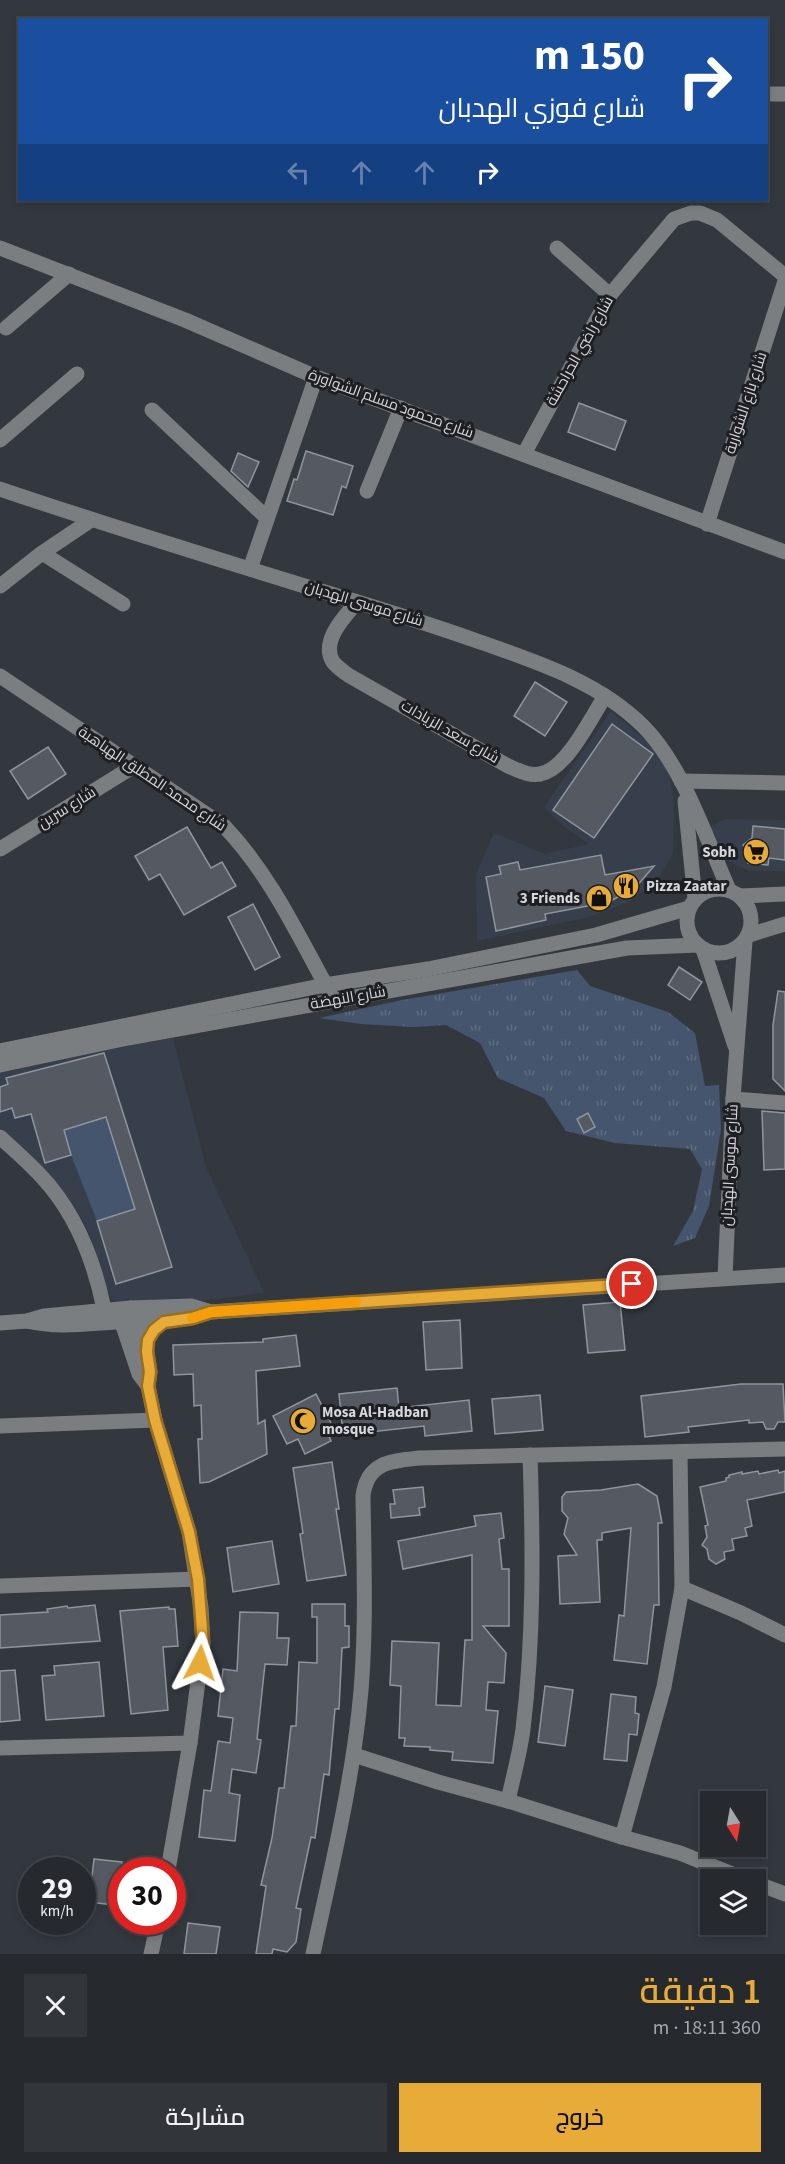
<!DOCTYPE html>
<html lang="ar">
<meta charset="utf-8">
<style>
:root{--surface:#262a2f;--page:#32363b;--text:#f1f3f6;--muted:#a4a7aa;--line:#42464b;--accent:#e8ab37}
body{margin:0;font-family:"Source Sans 3",Cairo,sans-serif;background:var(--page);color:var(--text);direction:rtl;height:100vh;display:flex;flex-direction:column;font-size:22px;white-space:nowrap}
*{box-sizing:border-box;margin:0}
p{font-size:20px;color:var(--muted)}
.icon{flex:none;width:33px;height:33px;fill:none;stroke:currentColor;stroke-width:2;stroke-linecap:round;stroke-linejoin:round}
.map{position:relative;height:1954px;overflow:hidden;direction:ltr}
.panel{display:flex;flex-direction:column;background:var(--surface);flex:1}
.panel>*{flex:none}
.banner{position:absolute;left:18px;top:18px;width:750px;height:183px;border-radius:0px;box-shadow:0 3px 9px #0003,0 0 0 2px var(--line);direction:rtl;background:#1a4fa0;color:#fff;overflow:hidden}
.needle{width:39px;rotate:169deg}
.buttons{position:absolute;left:700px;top:1791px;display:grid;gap:12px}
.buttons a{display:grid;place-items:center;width:66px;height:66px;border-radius:0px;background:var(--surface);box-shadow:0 3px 9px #0003,0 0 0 2px var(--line);font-size:30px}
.speed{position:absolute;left:18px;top:1857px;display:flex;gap:12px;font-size:30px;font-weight:700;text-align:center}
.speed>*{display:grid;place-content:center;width:78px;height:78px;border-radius:50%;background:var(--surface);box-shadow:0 3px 9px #0003,0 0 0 2px var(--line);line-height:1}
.speed small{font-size:15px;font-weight:400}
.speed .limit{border:9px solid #d22;background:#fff;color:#111}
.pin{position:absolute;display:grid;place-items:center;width:51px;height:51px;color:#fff;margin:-26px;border:3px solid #fff;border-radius:50%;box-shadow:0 2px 6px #0007}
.me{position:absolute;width:66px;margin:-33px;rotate:4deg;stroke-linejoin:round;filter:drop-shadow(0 0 4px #0008)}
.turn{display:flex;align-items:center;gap:21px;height:126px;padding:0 24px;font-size:27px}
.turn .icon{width:78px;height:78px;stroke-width:2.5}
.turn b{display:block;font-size:42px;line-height:51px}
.lanes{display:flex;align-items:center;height:57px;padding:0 24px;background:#0003;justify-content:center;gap:30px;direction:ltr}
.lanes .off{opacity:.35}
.round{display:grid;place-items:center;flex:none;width:63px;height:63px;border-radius:0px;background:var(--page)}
.summary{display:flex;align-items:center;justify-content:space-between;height:102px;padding:0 24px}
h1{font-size:36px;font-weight:600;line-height:45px;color:var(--accent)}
.action{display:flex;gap:12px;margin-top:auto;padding:12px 24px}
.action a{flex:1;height:69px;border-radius:0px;background:var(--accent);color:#111;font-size:24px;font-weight:600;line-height:69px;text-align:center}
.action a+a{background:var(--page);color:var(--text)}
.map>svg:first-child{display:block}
.built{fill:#373f4c}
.grass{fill:url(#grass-tufts)}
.green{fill:#45556d}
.building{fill:#555a62;stroke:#8f959d;stroke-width:1.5}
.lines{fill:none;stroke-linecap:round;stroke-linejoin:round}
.minor{stroke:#7b7e81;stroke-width:15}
.route-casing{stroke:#976f24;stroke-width:15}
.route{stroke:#e8ab37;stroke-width:10}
.slow{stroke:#f59e0b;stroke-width:10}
.labels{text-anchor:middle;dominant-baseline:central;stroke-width:6;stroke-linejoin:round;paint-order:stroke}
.street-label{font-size:15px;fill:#d4d7dc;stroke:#1d1f22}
.poi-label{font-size:15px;font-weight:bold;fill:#d4d7dc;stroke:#1d1f22;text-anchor:end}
</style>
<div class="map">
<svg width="785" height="1954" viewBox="0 0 785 1954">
<defs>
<pattern id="grass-tufts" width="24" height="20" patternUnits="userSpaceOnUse" patternTransform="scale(1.5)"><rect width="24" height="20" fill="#45556d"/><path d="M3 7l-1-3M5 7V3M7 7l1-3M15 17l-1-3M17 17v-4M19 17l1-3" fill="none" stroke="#5f6d81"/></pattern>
</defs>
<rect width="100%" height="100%" fill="#33383f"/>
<g class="built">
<path d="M611 711 656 749 669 770 674 805 673 853 658 880 627 903 589 917 477 941 476 874 494 833 545 854 589 844 562 825 544 807Z"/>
<path d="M725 819 785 820V871H750L724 859 710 827Z"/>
<path d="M173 1038 206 1167 264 1293 190 1302 123 1304 112 1299 106 1287 89 1232 81 1217 67 1196 33 1156 0 1128V1069Z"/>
</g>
<path class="grass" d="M577 970 590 986 668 1012 695 1033 705 1086 719 1085 721 1129 709 1206 695 1238 673 1246 693 1211 702 1169 690 1149 615 1143 566 1131 544 1098 498 1078 480 1043 446 1025 414 1027 361 1024 319 1018 402 1000Z"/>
<path class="green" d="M57 1065 76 1126 106 1117 135 1209 97 1221 71 1155 46 1067Z"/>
<g class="building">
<path d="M579 403 626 421 615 450 568 432Z"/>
<path d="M306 451 353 466 346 488 342 486 333 515 287 501 294 479 297 480Z"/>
<path d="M238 453 259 462 248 487 231 471Z"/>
<path d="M535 682 567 702 545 736 514 716Z"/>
<path d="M612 724 653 754 594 838 553 810Z"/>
<path d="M48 747 66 774 28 799 10 771Z"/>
<path d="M753 826 785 829V860L769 858 768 865 748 863 749 852 743 845 752 838Z"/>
<path d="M187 827 211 868 222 862 236 886 184 915 160 874 149 880 135 856Z"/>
<path d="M601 855 605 875 654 866 636 887 609 902 545 914 546 920 496 931 486 877 501 874 499 866 518 862 520 870Z"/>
<path d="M253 904 280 957 255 970 228 917Z"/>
<path d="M679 967 702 982 690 1000 668 985Z"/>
<path d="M778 991 785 992V1091L773 1079V1025Z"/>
<path d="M104 1053 172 1267 116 1284 97 1221 135 1209 106 1117 64 1130 71 1155 45 1163 31 1114 15 1118 12 1108 0 1112V1087L8 1084 6 1078Z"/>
<path d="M762 1111 785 1113V1169L764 1170Z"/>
<path d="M588 1113 595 1127 584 1133 577 1119Z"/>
<path d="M620 1302 625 1350 588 1353 583 1305Z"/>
<path d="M460 1320 462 1368 426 1370 423 1322Z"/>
<path d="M296 1335 300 1366 256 1371 258 1424 265 1420 267 1454 209 1482 200 1483 198 1439H202L201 1405 194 1406 193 1374 174 1375 173 1345 263 1342V1339Z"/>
<path d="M741 1384H783L785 1422H778L774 1429H766L763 1422 749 1423V1420L688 1427 689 1432 645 1437 641 1396Z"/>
<path d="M397 1388 399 1408 469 1400 472 1431 425 1436 424 1426 343 1435 339 1394Z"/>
<path d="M316 1394 337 1435 329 1436 331 1441 305 1454 298 1439 287 1444 273 1416Z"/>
<path d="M540 1395 543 1430 495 1434 492 1399Z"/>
<path d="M332 1462 339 1509H336L346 1575 307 1581 300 1534 303 1533 293 1468Z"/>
<path d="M778 1470 779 1473 785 1471V1492L747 1500 752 1526 745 1528 747 1536 732 1539 734 1550 724 1552 725 1559 716 1564 709 1559 707 1549 702 1545 707 1537 705 1526 708 1525 700 1487 726 1481V1478L729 1477V1475L742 1472V1474L758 1471 759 1474Z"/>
<path d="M638 1484 657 1496 662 1523H658L659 1605H654L647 1664 614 1660 619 1615 624 1616 631 1528 602 1533V1540H597L600 1602 560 1604 558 1556 577 1555 564 1534 568 1518 562 1511V1497L566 1492 601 1490Z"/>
<path d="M423 1487 425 1507 419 1508 420 1515 391 1518 390 1504H395L393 1490Z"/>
<path d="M501 1513 504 1538 499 1539 502 1569H509V1626H483L506 1653 504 1683 488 1682 486 1710 498 1711 493 1763 452 1760 453 1752 430 1750V1747L404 1746 405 1738H399L401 1686 390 1685 392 1641 439 1643 436 1705 461 1706 465 1640H472V1555L403 1569 398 1541 476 1526 474 1516Z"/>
<path d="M272 1541 279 1584 233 1592 227 1548Z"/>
<path d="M312 1604H345V1626H349V1647L342 1648 339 1709H335L329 1775 324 1774 315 1838 311 1837 296 1908 301 1909 296 1942 287 1952 273 1949 272 1954H256L266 1886 261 1885 272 1838 279 1788H284L291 1726H296L299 1662 317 1663V1617H312Z"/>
<path d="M95 1605 100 1641 0 1648V1615L48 1612 47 1609 67 1606 68 1608Z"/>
<path d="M169 1607V1609H175L178 1646 163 1647 168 1710 131 1714 120 1611Z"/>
<path d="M240 1612 278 1613 277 1638H289L287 1665 265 1664 257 1739 261 1740 256 1773 232 1769 229 1793 240 1795 235 1841 199 1837 204 1790 211 1791 218 1741 230 1743 233 1718 218 1716 223 1669 237 1671Z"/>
<path d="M99 1662 104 1716 46 1720 42 1676 55 1675 54 1666Z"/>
<path d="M15 1670 20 1720 0 1722V1671Z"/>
<path d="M545 1686 573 1690 565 1746 538 1742Z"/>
<path d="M611 1694 636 1697 635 1713 639 1714 637 1735 629 1734 627 1761 604 1759Z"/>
<path d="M94 1859 122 1862V1906L89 1902Z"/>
<path d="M188 1923 220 1927 216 1954H184Z"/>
</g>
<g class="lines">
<g class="minor">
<path d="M766 94H785"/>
<path d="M0 248 185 320 316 377 785 552"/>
<path d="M557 248 610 295"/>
<path d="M6 328 69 274"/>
<path d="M152 410 267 518"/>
<path d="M0 440 77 374"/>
<path d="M524 454 610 295 674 219 691 213H700L717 220 785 276"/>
<path d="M0 489C103 524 207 556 311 588 368 605 424 622 480 642 537 662 599 682 643 726 683 766 706 838 729 890"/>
<path d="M367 491 401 408"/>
<path d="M707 524 785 281"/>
<path d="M42 553 123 604"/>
<path d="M250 569 316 377"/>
<path d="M0 586 42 553 91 520"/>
<path d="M357 602C345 616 320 641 333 662 337 667 343 671 348 675L508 766C518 770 528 776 540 774 566 770 591 718 605 696"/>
<path d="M0 676 224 826C270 874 298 935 330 993"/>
<path d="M681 781 785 783"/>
<path d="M685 801 695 899"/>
<path d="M0 849 134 766"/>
<circle cx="719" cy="921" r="32"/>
<path d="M740 896 785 894"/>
<path d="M749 935 785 924"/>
<path d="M703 949 735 1046"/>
<path d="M0 1051 325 985 428 969 596 935 689 908"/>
<path d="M0 1065 128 1038 582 956 627 948 698 945"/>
<path d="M733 1099 785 1103"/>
<path d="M0 1137C14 1150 28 1162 41 1176 76 1213 94 1260 104 1309"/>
<path d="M725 1278 733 1099 745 941"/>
<path d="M131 1308 147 1352 150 1372 148 1386 155 1420 189 1532 201 1608 203 1643 190 1743 168 1870"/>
<path d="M119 1314 139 1374 148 1386"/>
<path d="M27 1321C56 1328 85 1324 115 1322 148 1321 179 1323 211 1312L785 1275"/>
<path d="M0 1323 27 1321 44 1316 131 1308 191 1306 211 1312"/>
<path d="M0 1426 155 1420"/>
<path d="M0 1586 198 1579"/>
<path d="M682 1588 741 1613 785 1635"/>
<path d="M0 1748 190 1743"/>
<path d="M354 1755 438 1782 508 1801 622 1837 680 1853 747 1880"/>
<path d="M508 1801C513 1777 520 1753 523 1729 534 1638 533 1546 530 1455"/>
<path d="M622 1837 664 1687 682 1588 680 1452"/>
<path d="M756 1883 785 1894"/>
<path d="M151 1954 158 1922"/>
<path d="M313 1954C330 1874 350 1793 359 1711 367 1640 364 1567 363 1496 367 1462 391 1461 419 1458L785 1449"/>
</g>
</g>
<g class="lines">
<defs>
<path id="route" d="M200 1663 203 1643 198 1579 189 1532 155 1420 148 1386 150 1372 147 1352 148 1340 154 1330 164 1322 193 1318 211 1312 632 1284"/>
</defs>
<use href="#route" class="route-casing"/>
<use href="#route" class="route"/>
<path class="slow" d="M192 1318 211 1312 356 1302"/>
</g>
<defs>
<symbol id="supermarket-disc" viewBox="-11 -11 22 22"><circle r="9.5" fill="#e8ab37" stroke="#1d1f22"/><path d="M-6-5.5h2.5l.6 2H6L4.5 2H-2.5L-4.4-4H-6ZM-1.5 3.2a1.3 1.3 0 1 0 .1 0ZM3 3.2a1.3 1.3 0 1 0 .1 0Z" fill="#111"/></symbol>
<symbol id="restaurant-disc" viewBox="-11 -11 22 22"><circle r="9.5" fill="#e8ab37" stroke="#1d1f22"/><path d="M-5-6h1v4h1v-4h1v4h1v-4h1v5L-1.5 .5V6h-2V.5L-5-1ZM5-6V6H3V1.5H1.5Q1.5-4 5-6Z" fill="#111"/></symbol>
<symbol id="shop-disc" viewBox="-11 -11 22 22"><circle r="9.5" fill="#e8ab37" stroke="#1d1f22"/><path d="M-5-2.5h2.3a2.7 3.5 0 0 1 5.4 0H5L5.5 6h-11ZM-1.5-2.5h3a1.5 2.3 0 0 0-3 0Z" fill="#111"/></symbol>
<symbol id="mosque-disc" viewBox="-11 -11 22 22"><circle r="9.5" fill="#e8ab37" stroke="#1d1f22"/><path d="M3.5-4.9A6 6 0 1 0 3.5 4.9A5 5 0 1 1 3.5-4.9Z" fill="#111"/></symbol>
</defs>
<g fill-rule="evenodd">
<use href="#supermarket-disc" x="741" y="837" width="30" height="30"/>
<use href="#restaurant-disc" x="611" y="871" width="30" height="30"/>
<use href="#shop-disc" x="584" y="883" width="30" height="30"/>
<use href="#mosque-disc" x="288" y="1406" width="30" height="30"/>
</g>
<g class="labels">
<g class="street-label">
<text transform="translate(580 351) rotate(-61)">شارع راضي الحراحشة</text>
<text transform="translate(746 403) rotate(-72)">شارع بازع الشواربة</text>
<text transform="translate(391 404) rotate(20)">شارع محمود مسلم الشواورة</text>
<text transform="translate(364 604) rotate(17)">شارع موسى الهدبان</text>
<text transform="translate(450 732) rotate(30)">شارع سعد الزيادات</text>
<text transform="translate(152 779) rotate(34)">شارع محمد المطلق الهباهبة</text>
<text transform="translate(67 808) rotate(-32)">شارع سرين</text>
<text transform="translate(348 998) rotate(-10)">شارع النهضة</text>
<text transform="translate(730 1165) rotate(-87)">شارع موسى الهدبان</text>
</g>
<g class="poi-label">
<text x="736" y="852">Sobh</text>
<text x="646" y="886" text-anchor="start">Pizza Zaatar</text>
<text x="580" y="898">3 Friends</text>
<text x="322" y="1412" text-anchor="start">Mosa Al-Hadban<tspan x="322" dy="17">mosque</tspan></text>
</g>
</g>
</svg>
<div class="buttons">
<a><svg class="needle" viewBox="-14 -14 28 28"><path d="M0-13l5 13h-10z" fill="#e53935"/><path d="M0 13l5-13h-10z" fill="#a4a7aa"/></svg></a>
<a><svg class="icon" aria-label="layers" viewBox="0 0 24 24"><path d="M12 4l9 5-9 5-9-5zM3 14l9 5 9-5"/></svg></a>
</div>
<div class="speed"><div>29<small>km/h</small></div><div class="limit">30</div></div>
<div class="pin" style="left:632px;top:1284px;background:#d93025"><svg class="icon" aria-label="arrive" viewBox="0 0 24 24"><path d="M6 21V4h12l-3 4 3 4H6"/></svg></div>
<svg class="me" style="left:200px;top:1663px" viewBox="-20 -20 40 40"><path d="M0-17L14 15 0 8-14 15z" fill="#e8ab37" stroke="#fff" stroke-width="4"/></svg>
<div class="banner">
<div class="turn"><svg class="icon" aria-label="right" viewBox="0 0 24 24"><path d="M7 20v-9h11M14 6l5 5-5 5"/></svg><div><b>150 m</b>شارع فوزي الهدبان</div></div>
<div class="lanes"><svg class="icon off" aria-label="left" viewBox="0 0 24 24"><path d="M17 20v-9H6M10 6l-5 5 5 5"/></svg><svg class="icon off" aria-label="ahead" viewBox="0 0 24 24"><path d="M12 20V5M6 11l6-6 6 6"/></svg><svg class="icon off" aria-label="ahead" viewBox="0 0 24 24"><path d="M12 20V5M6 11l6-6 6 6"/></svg><svg class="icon" aria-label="right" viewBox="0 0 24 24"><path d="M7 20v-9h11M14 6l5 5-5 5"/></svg></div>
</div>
</div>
<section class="panel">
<div class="summary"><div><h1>1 دقيقة</h1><p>360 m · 18:11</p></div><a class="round"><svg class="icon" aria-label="close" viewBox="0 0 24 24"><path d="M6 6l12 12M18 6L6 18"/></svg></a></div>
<div class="action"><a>خروج</a><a>مشاركة</a></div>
</section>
